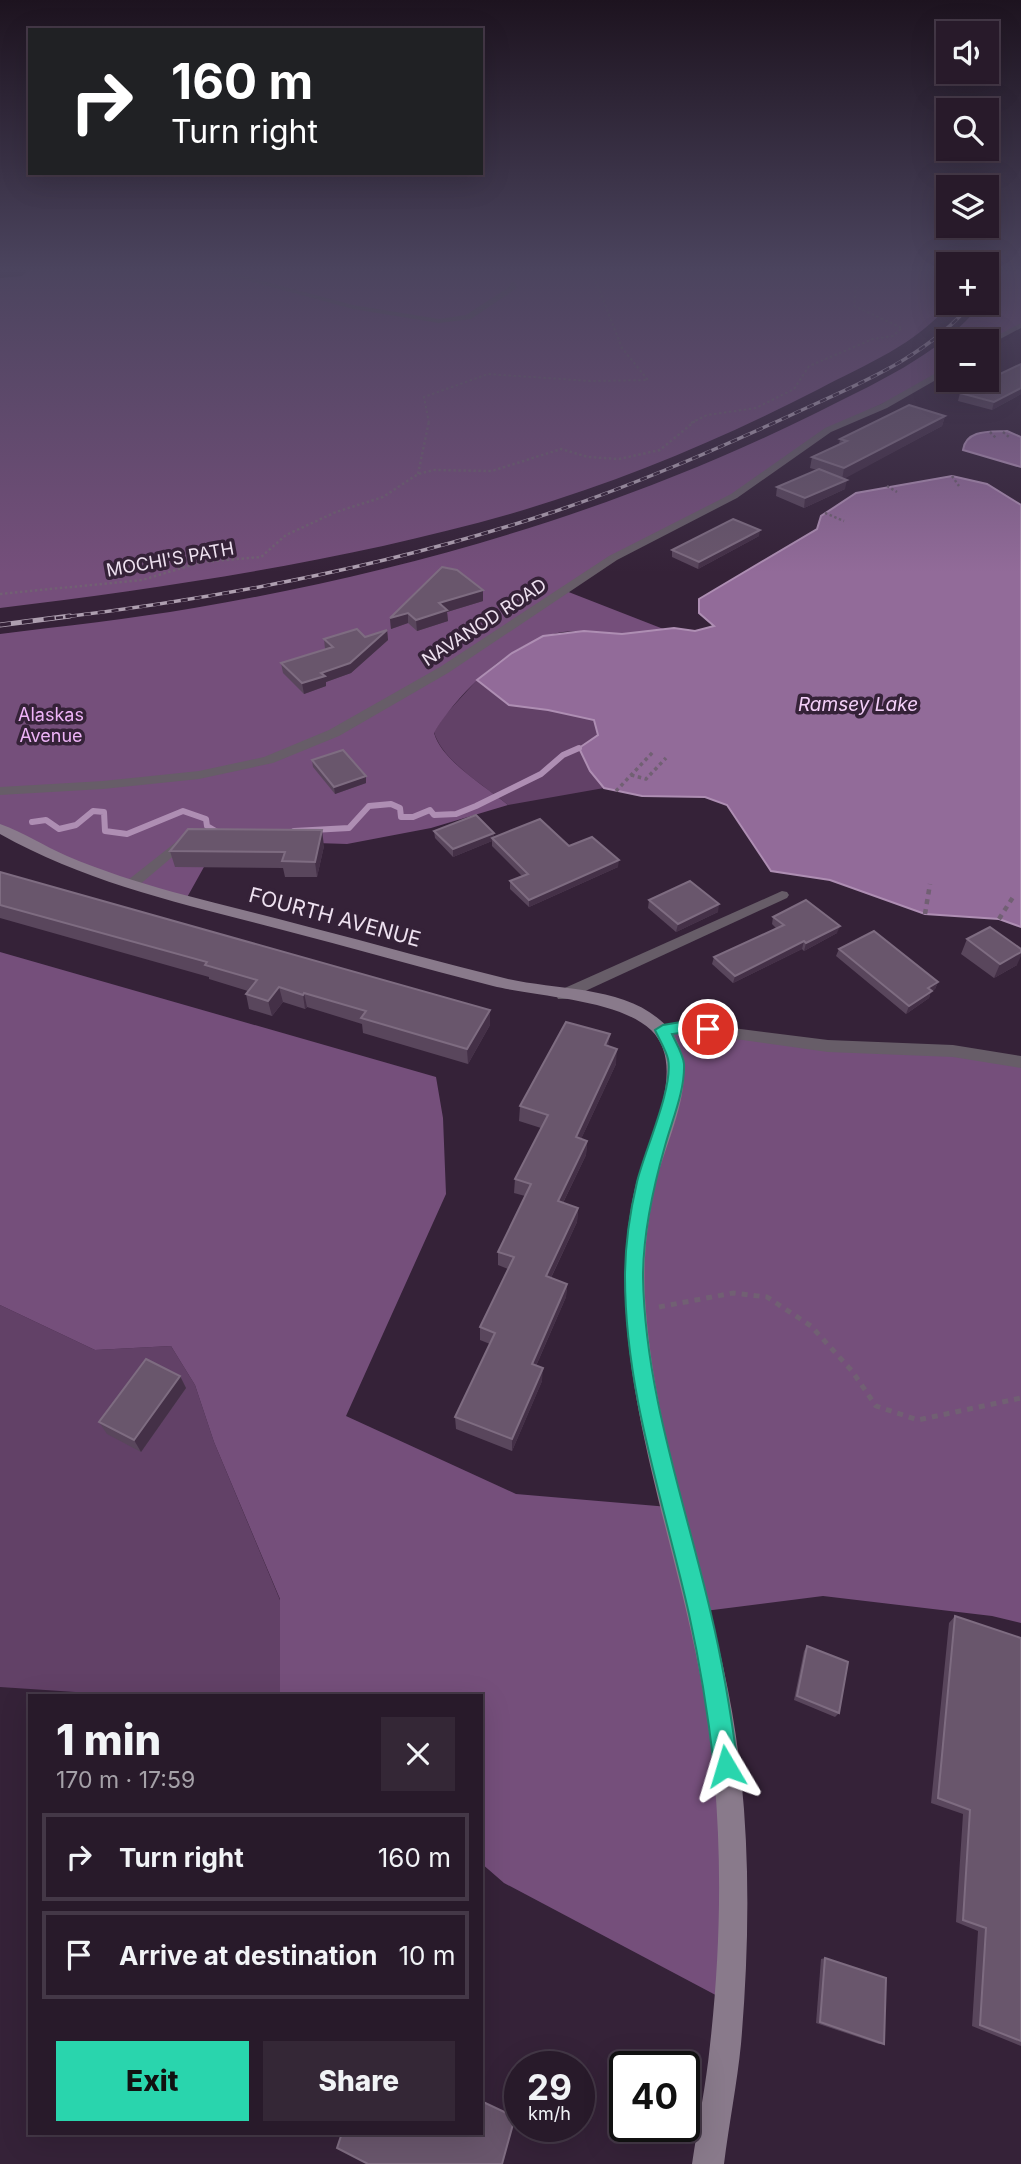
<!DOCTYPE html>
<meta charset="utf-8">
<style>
:root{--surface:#281a2a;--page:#342736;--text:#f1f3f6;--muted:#a5a1a8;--line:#443847;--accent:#29d5ad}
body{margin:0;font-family:Inter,sans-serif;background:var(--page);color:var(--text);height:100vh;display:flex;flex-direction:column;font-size:26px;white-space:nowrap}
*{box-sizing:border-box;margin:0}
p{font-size:23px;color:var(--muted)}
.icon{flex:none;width:38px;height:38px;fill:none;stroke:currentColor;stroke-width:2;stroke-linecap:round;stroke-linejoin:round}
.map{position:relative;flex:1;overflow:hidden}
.drawer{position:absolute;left:28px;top:1694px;width:455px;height:441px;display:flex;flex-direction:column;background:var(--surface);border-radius:0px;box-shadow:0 7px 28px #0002,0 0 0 2px var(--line)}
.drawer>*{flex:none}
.top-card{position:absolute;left:28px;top:28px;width:455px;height:147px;border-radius:0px;box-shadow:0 7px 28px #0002,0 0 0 2px var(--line);background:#202124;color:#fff;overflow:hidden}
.tools{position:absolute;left:936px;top:21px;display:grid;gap:14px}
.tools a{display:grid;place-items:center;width:63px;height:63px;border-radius:0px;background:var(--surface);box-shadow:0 7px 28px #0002,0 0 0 2px var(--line);font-size:35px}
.speed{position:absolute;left:504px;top:2051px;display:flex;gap:14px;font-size:35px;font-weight:700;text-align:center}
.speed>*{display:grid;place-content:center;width:91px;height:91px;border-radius:50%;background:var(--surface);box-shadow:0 7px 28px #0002,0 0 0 2px var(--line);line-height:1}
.speed small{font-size:18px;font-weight:400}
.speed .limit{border:4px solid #111;border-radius:10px;background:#fff;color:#111}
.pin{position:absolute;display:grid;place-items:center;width:60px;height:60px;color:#fff;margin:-30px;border:4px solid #fff;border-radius:50%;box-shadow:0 2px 7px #0007}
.me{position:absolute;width:77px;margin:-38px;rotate:353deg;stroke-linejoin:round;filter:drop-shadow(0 0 5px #0008)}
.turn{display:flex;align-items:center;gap:24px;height:147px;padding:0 28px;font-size:32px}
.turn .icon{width:91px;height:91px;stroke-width:2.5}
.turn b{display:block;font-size:49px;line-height:60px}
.round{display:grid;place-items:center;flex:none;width:74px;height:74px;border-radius:0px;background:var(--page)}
.summary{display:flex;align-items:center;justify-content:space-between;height:119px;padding:0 28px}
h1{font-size:42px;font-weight:800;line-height:52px}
.action{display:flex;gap:14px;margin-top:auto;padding:14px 28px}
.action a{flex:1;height:80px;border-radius:0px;background:var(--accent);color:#111;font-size:28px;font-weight:800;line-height:80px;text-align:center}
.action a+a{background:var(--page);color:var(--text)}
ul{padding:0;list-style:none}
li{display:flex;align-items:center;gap:21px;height:88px;margin:0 14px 10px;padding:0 14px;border:4px solid var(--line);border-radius:0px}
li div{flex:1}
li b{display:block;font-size:26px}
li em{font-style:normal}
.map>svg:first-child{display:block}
.green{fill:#624167}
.forest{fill:#754f7b}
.water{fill:#926b99;stroke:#ae8eb3;stroke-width:2}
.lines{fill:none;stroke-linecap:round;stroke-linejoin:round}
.stream{stroke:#ae8eb3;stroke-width:6}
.path-far4{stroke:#716073;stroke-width:2;stroke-dasharray:2.5 2.5;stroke-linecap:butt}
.path-far3{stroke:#716073;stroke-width:2.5;stroke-dasharray:2.5 2.5;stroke-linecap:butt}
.path-far2{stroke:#716073;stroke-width:3.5;stroke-dasharray:3.5 3.5;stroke-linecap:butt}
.path-far1{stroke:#716073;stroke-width:4.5;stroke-dasharray:5 5;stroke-linecap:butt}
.path{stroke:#716073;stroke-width:5;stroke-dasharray:6 6;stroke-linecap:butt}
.lane{fill:#675d68;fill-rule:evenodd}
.street{fill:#675d68;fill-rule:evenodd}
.secondary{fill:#897a8b;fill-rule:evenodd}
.rail-far1-casing{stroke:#ae9fb0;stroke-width:3.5}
.rail-casing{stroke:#ae9fb0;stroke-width:5}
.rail-far1{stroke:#352238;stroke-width:2.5;stroke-dasharray:7;stroke-linecap:butt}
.rail{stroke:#352238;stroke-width:3.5;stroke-dasharray:11;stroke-linecap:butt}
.wall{fill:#59465c}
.shaded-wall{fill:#443047}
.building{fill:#69566c;stroke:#7e6c81;stroke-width:2}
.route{fill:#29d5ad;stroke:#1b8a70;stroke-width:2}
.labels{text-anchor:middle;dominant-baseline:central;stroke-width:7;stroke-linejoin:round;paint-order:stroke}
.far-street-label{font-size:18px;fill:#eee1f0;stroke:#352238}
.far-park-label{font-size:18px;fill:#efb4f8;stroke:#352238}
.far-water-label{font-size:19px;font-style:italic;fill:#f3cff8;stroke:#352238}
.street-label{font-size:21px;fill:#eee1f0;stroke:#352238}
</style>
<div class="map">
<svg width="1021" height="2164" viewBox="0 0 1021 2164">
<rect width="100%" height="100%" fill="#352238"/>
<g class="green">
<path d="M477 680 509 705 548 710 594 720 598 735 579 748 590 771 604 788 508 805C485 786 442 761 434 732L445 715Z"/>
<path d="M0 1305 95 1350 171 1346 195 1385 214 1442 280 1600V1696H136L0 1687Z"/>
</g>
<g class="forest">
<path d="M28 270H948L950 303C918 344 864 365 819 389 720 440 617 483 510 514 344 561 171 587 0 608V278L22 276Z"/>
<path d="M996 271H1021V325L987 341H948V370L942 375 842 423 747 489 614 558 566 591 666 630C652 631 637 634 623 634 603 635 584 630 563 632 514 639 459 691 434 733 442 761 485 786 508 805L431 828 347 844 219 840 185 901 132 884 0 830V634C64 626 130 619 194 608 407 572 617 511 812 415 871 385 940 356 982 303H987Z"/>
<path d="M0 952 436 1077 443 1118 446 1194 346 1416 516 1494 669 1507 632 1272 673 1079 661 1031 687 1028 1021 1063V1623L992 1616 823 1596 697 1612 714 1694 725 2000 504 1883 481 1863V1696H280V1599L214 1442 195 1385 171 1346 95 1350 0 1305Z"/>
</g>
<g class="water">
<path d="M1007 431 1021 437V467L963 450C966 429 991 432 1007 431Z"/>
<path d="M952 476 987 484 1021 505V927L999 919 925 914 830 880 771 871 727 805 705 797 642 796 604 788 590 771 579 748 598 735 594 720 548 710 509 705 477 680 512 653 543 636 584 631 622 634 674 628 695 631 714 626 699 613V599L817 529 821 516 856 493Z"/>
</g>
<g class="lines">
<g class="stream">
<path d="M32 822 46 820 59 829 76 825 93 811 104 812 105 831 127 834 183 811 206 819 207 826 219 833"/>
<path d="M294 831 349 828 369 806 391 804 400 808 401 817H413L430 810 434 815 456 814 476 806 541 774 563 755 579 748"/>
</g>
<g class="path-far4">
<path d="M429 423 424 397 488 374 591 381 648 380 622 348 597 284 588 270"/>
<path d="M691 423 707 415 756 408 794 389 809 366 873 339 893 336 902 328 854 306 856 284 852 270"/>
</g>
<g class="path-far3">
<path d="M990 432 997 439"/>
<path d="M1003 432 1009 437"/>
<path d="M418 474 429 421"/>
<path d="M952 476 959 486"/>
<path d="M887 486 897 492"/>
<path d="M825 513 844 521"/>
<path d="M0 594 142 580 202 562 261 557 286 535 336 512 383 497 418 474 434 470 492 471 561 449 588 457 619 459 660 450 695 421"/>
</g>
<g class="path-far2">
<path d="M631 775 646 779 666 758"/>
<path d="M616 791 653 752"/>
</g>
<g class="path-far1">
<path d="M925 914 930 884"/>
<path d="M999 919 1015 894"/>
</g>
<path class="path" d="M659 1307 733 1293 767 1297 811 1326 852 1371 876 1406 918 1420 1021 1398"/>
<g class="lane">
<path d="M1021 323V328L987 346V341Z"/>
<path d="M185 835 190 836V842L138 886H128V880Z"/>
<path d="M782 891 787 892 789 895 787 898 568 999H558L556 995 558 991Z"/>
<path d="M686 1022 828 1040 953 1045 1021 1056V1068L953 1057 828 1052 686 1032 662 1035 654 1030 662 1025Z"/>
</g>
<g class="street">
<path d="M209 270H222L353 305 439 319 466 315 509 287 511 282H515L517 288 471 319 439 323 353 309Z"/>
<path d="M987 342 991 344 990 347H987Z"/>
<path d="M945 368H948V373L887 408 831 432 737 498 617 560 448 673 339 736 273 763 199 779 103 789 0 795V787L103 781 199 771 264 757 329 730 440 667 609 556 731 494 825 428 881 404Z"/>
</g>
<path class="secondary" d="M0 824C23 832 44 846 67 856 102 871 138 882 173 892 218 904 264 915 309 927 376 944 442 963 508 979 556 990 621 986 660 1020 711 1063 666 1135 655 1186 647 1222 643 1260 645 1297 653 1432 702 1558 728 1690 751 1805 751 1927 741 2044 737 2084 729 2124 724 2164H692C698 2124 706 2085 710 2045 723 1930 723 1811 704 1696 681 1562 631 1435 625 1298 624 1261 627 1223 635 1188 645 1145 690 1068 651 1030 618 999 537 997 493 986 421 968 350 947 279 929 183 904 87 883 0 834Z"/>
<defs>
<path id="rail-far1" d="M56 618C224 598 393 565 553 512 634 485 712 451 789 416 855 385 924 360 972 303"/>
<path id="rail" d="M0 625 70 616"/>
</defs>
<use href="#rail-far1" class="rail-far1-casing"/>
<use href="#rail" class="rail-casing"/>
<use href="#rail-far1" class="rail-far1"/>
<use href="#rail" class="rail"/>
</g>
<g class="wall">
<path d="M1021 364V394L992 410 958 401 960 393Z"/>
<path d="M945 416 942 426 844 478 845 489 804 508 776 496 777 487 817 470 810 468 812 457 839 445 840 439Z"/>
<path d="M759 536 698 569 672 557V550Z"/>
<path d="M483 590V601L447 612 448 621 417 631 408 623 391 629 390 618Z"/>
<path d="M387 630 388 640 351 673 326 682V686L304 694 283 673 281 663 325 649 324 639 365 637Z"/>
<path d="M312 760 366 783 335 794 313 767Z"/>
<path d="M434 831 494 833V837L569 846 618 867 529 907 510 889V881L522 876 492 846V841L453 857 435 838Z"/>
<path d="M324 846 317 877H285L283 868 175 867 170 851Z"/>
<path d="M0 872 490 1010V1025L468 1064 363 1033 362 1024 307 1007 305 1009 283 1002 272 1016 249 1009 246 994 248 991 209 979V977L0 918Z"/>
<path d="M649 900 718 912 676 932 648 908Z"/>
<path d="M773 917 837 933 804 951 802 949 733 983 712 964 714 957 777 929 772 924Z"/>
<path d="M967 939 1017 965 994 978 961 954Z"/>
<path d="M839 949 938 982 935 989 931 991 929 998 906 1014 836 956Z"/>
<path d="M609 1046 616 1064 581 1139 587 1141 586 1155 563 1203 578 1208 577 1222 551 1278 567 1284 566 1297 536 1366 542 1381 512 1451 456 1429 455 1417 490 1344 480 1340V1327L508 1269 498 1265V1252L525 1196 514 1193 515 1179 541 1128 519 1121 520 1106Z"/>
<path d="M180 1376 186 1388 141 1452 107 1434 99 1422Z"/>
<path d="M955 1616 1021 1638V2046L972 2026 978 1931 956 1922 963 1814 931 1803 949 1623Z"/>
<path d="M807 1646 839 1713 835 1717 794 1700 804 1651Z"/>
<path d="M825 1958 884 2044H879L816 2023 821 1959Z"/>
</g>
<g class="shaded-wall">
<path d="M1021 388V394L992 410 994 402Z"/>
<path d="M945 416 942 426 842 480 844 468Z"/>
<path d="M847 480 845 489 804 508 805 498Z"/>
<path d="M760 530 759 536 698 569 699 562Z"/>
<path d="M483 590V601L447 612 448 621 417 631 416 620 439 603Z"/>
<path d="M408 613V623L391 629 390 618Z"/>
<path d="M387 630 388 640 351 673 326 682V686L304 694 302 683 321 673Z"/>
<path d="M366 776V783L335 794 334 787Z"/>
<path d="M322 830 324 846 317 877 315 862Z"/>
<path d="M494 833V840L492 838V841L453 857V849Z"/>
<path d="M619 860 618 867 529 907V900Z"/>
<path d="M719 904 718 912 676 932 678 924Z"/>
<path d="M840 926 837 933 804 951 806 943Z"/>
<path d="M804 941 802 949 733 983 735 976Z"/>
<path d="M1021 952V956L1017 965 994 978 1000 964Z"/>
<path d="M938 982 935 989 931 991 929 998 906 1014 909 1006 928 988Z"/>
<path d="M279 987 283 1002 272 1016 268 1001Z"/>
<path d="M304 993 307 1007 305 1009 303 995Z"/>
<path d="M490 1010V1025L468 1064 467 1049Z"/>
<path d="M610 1034 608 1049 605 1045Z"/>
<path d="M617 1049 616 1064 575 1152 576 1137Z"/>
<path d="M587 1141 586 1155 557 1215 558 1201Z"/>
<path d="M578 1208 577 1222 545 1290 546 1276Z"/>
<path d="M567 1284 566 1297 531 1377 532 1364Z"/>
<path d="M543 1368 542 1381 512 1451V1439Z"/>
<path d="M180 1376 186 1388 141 1452 134 1440Z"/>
</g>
<g class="building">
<path d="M1021 364V388L994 402 960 393Z"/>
<path d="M909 405 945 416 844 468 812 457 847 441 840 439Z"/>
<path d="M819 469 847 480 805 498 777 487Z"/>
<path d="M733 519 760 530 699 562 672 550Z"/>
<path d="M442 567 457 570 483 590 439 603 447 610 416 620 408 613 390 618Z"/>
<path d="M357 629 365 637 387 630 350 663 321 673 325 676 302 683 281 663 333 647 324 639Z"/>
<path d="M343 750 366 776 334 787 312 760Z"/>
<path d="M476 815 494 833 453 849 434 831Z"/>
<path d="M540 819 569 846 592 837 619 860 529 900 510 881 528 874 492 838Z"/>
<path d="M188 829 322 830 315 862 282 861 285 852 170 851Z"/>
<path d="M0 872 490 1010 467 1049 361 1018 366 1011 304 993 303 995 279 987 268 1001 246 994 257 980 205 965 207 962 0 905Z"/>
<path d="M690 881 719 904 678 924 649 900Z"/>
<path d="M806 900 840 926 806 943 804 941 735 976 714 957 784 925 773 917Z"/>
<path d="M990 927 1021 949V952L1000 964 967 939Z"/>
<path d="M874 931 938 982 928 988 932 991 909 1006 839 949Z"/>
<path d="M566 1022 610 1034 605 1045 617 1049 576 1137 587 1141 558 1201 578 1208 546 1276 567 1284 532 1364 543 1368 512 1439 455 1417 495 1333 480 1327 514 1257 498 1252 531 1184 515 1179 548 1115 520 1106Z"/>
<path d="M146 1359 180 1376 134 1440 99 1422Z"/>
<path d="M955 1616 1021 1638V2041L980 2025 986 1928 963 1920 970 1810 938 1798Z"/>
<path d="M807 1646 848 1662 839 1713 797 1696Z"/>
<path d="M825 1958 886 1978 884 2044 820 2022Z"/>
<path d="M481 2101 515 2117 502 2164H368L337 2148 342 2133H481Z"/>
</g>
<linearGradient id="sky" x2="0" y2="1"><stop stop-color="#1d131f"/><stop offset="0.47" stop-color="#4b445e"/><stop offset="1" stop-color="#4b445e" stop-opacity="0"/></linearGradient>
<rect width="1021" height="573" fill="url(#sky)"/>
<path class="route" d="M687 1021 708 1023 716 1029 708 1035 687 1032 672 1034C676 1043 683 1054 684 1064 685 1091 672 1120 665 1146 653 1188 643 1233 643 1277 645 1393 685 1502 711 1614 723 1664 731 1714 738 1766L734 1774 726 1778 717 1774 714 1766C708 1714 700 1664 689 1614 664 1502 625 1393 625 1277 625 1246 630 1212 637 1182 644 1152 674 1087 668 1059 666 1050 659 1039 655 1030L663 1025Z"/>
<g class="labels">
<g class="far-street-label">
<text transform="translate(170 559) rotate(-10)">MOCHI'S PATH</text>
<text transform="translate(484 622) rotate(-33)">NAVANOD ROAD</text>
</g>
<g class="far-park-label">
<text x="51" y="714">Alaskas<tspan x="51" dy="21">Avenue</tspan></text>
</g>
<g class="far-water-label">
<text x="858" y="704">Ramsey Lake</text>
</g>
<g class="street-label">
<text transform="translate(335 917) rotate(15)">FOURTH AVENUE</text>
</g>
</g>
</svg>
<div class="tools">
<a><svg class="icon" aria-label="sound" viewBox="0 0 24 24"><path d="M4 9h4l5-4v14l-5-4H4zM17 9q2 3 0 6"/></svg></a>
<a><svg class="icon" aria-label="search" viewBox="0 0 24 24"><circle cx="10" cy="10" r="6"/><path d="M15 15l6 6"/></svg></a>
<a><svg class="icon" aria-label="layers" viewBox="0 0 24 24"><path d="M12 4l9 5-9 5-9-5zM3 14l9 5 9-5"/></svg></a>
<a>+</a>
<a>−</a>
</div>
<div class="speed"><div>29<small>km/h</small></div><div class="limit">40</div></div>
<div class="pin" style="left:708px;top:1029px;background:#d93025"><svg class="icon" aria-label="arrive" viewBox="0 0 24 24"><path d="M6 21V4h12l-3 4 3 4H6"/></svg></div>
<svg class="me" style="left:726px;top:1766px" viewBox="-20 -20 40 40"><path d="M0-17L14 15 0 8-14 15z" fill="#29d5ad" stroke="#fff" stroke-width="4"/></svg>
<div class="top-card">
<div class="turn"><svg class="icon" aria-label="right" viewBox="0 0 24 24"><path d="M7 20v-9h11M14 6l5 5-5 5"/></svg><div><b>160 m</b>Turn right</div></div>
</div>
<section class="drawer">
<div class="summary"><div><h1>1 min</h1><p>170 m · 17:59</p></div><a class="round"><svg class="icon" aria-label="close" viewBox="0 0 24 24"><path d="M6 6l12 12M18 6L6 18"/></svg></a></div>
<ul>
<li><svg class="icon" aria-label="right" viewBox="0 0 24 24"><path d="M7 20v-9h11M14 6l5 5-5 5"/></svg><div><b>Turn right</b></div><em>160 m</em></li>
<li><svg class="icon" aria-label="arrive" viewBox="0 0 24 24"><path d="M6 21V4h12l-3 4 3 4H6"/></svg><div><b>Arrive at destination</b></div><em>10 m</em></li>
</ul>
<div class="action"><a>Exit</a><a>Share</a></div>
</section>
</div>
